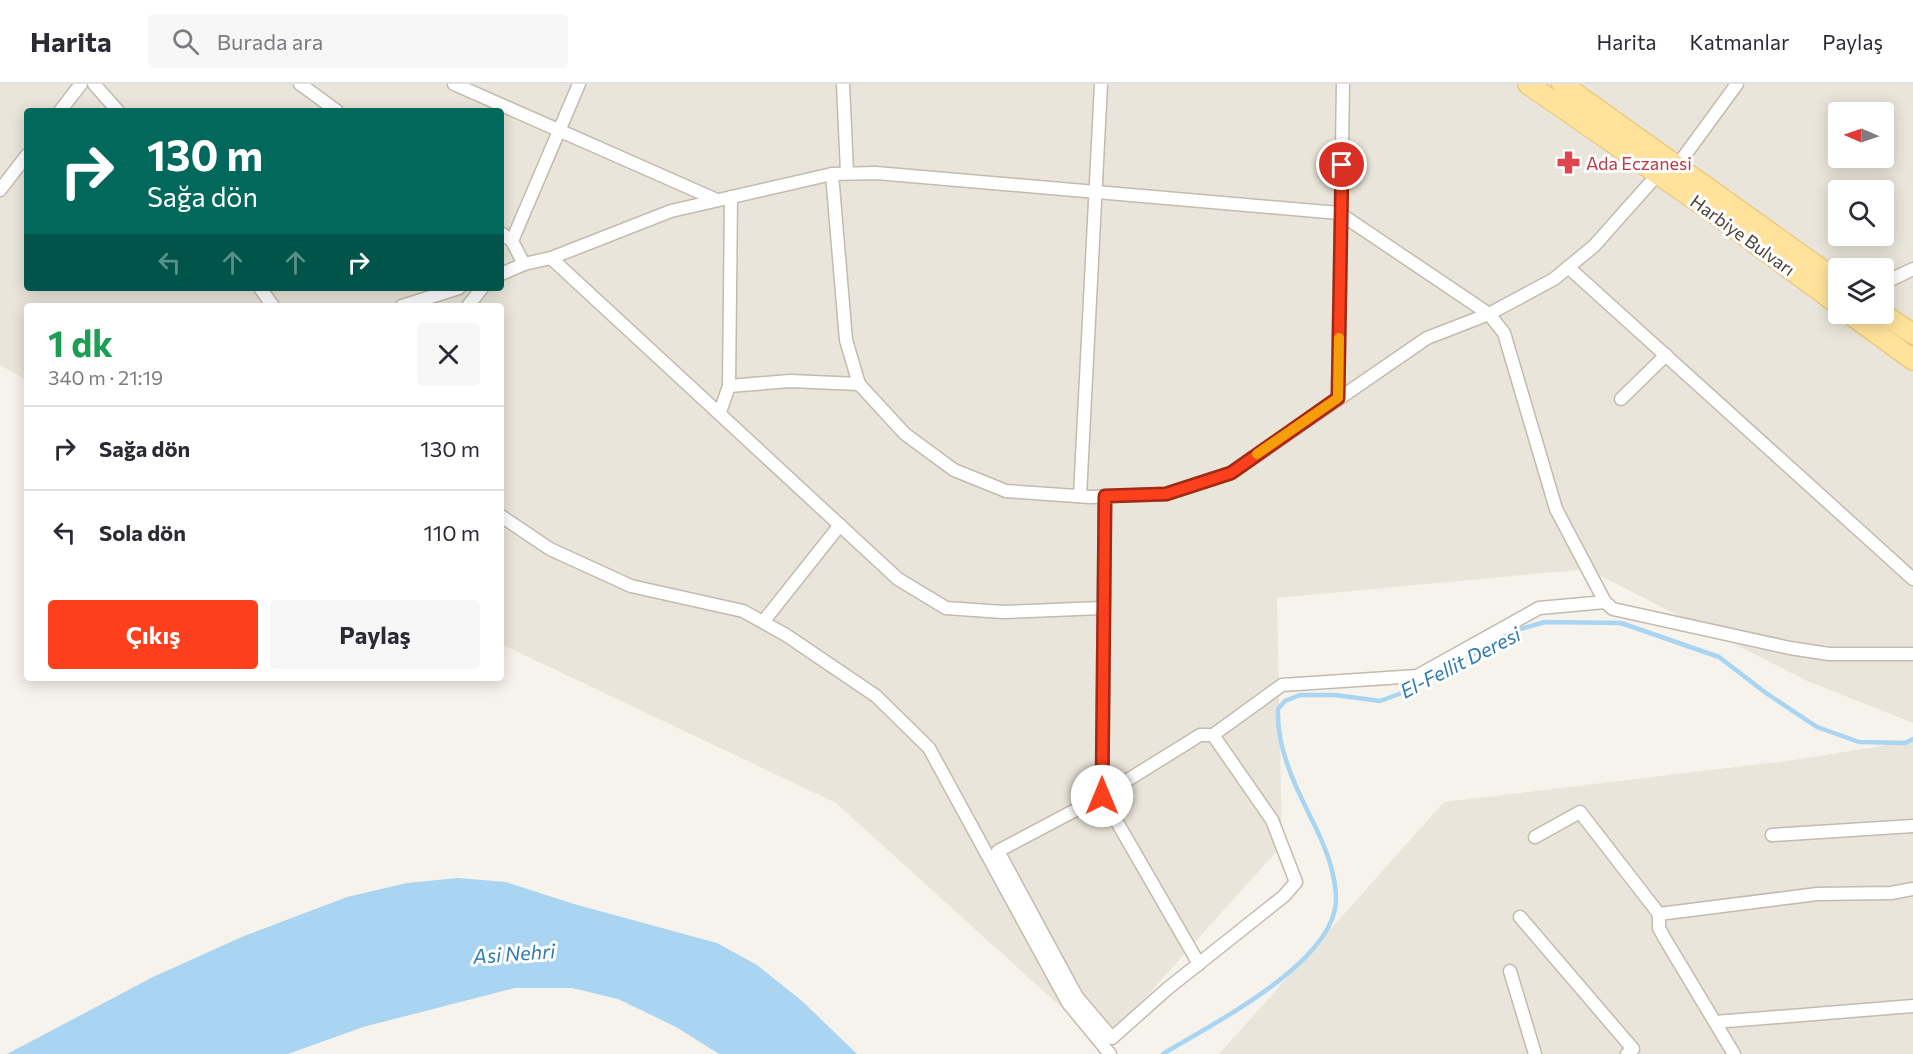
<!DOCTYPE html>
<html lang="tr">
<meta charset="utf-8">
<style>
:root{--surface:#fff;--page:#f7f7f7;--text:#2b2b33;--muted:#7c7c81;--line:#e1e1e2;--accent:#fc3f1d}
body{margin:0;font-family:Commissioner,sans-serif;background:var(--page);color:var(--text);height:100vh;display:flex;flex-direction:column;font-size:22px;white-space:nowrap}
*{box-sizing:border-box;margin:0}
p{font-size:20px;color:var(--muted)}
.icon{flex:none;width:33px;height:33px;fill:none;stroke:currentColor;stroke-width:2;stroke-linecap:round;stroke-linejoin:round}
.map{position:relative;flex:1;overflow:hidden}
.panel{position:absolute;left:24px;top:219px;width:480px;height:378px;display:flex;flex-direction:column;background:var(--surface);border-radius:6px;box-shadow:0 3px 15px #0003}
.panel>*{flex:none}
.guide{position:absolute;left:24px;top:24px;width:480px;height:183px;border-radius:6px;box-shadow:0 3px 15px #0003;background:#00695c;color:#fff;overflow:hidden}
.needle{width:39px;rotate:272deg}
.buttons{position:absolute;left:1828px;top:18px;display:grid;gap:12px}
.buttons a{display:grid;place-items:center;width:66px;height:66px;border-radius:6px;background:var(--surface);box-shadow:0 3px 15px #0003;font-size:30px}
.pin{position:absolute;display:grid;place-items:center;width:51px;height:51px;color:#fff;margin:-26px;border:3px solid #fff;border-radius:50%;box-shadow:0 2px 6px #0007}
.me{position:absolute;width:66px;margin:-33px;rotate:0deg;stroke-linejoin:round;filter:drop-shadow(0 0 4px #0008)}
.turn{display:flex;align-items:center;gap:21px;height:126px;padding:0 24px;font-size:27px}
.turn .icon{width:78px;height:78px;stroke-width:2.5}
.turn b{display:block;font-size:42px;line-height:51px}
.lanes{display:flex;align-items:center;height:57px;padding:0 24px;background:#0003;justify-content:center;gap:30px;direction:ltr}
.lanes .off{opacity:.35}
.round{display:grid;place-items:center;flex:none;width:63px;height:63px;border-radius:6px;background:var(--page)}
.overview{display:flex;align-items:center;justify-content:space-between;height:102px;padding:0 24px}
h1{font-size:36px;font-weight:700;line-height:45px;color:#1e9e55}
.button{display:flex;gap:12px;margin-top:auto;padding:12px 24px}
.button a{flex:1;height:69px;border-radius:6px;background:var(--accent);color:#fff;font-size:24px;font-weight:700;line-height:69px;text-align:center}
.button a+a{background:var(--page);color:var(--text)}
ul{padding:0;list-style:none}
li{display:flex;align-items:center;gap:18px;height:84px;padding:0 24px;border-top:2px solid var(--line)}
li div{flex:1}
li b{display:block;font-size:22px}
li em{font-style:normal}
header{display:flex;align-items:center;gap:36px;box-sizing:border-box;height:84px;padding:0 30px;background:var(--surface);border-bottom:2px solid var(--line)}
header strong{font-size:28px}
nav{display:flex;gap:33px;margin-inline-start:auto;font-size:21px}
.search{width:420px;height:54px;background:var(--page);display:flex;align-items:center;gap:15px;box-sizing:border-box;padding:0 21px;border-radius:6px;color:var(--muted);font-size:22px}
.map>svg:first-child{display:block}
.residential{fill:#eae5da;fill-rule:evenodd}
.water{fill:#a9d4f2}
.lines{fill:none;stroke-linecap:round;stroke-linejoin:round}
.stream{stroke:#a9d4f2;stroke-width:4.5}
.minor-casing{stroke:#c2bbae;stroke-width:15}
.primary-casing{stroke:#e6c16a;stroke-width:22}
.minor{stroke:#fff;stroke-width:12}
.primary{stroke:#ffe39c;stroke-width:20}
.route-casing{stroke:#a42913;stroke-width:15}
.route{stroke:#fc3f1d;stroke-width:10}
.slow{stroke:#f59e0b;stroke-width:10}
.labels{text-anchor:middle;dominant-baseline:central;stroke-width:6;stroke-linejoin:round;paint-order:stroke}
.health-label{font-size:18px;fill:#be3a42;stroke:#fff;text-anchor:start}
.street-label{font-size:18px;fill:#4b4439;stroke:#fff}
.water-label{font-size:20px;font-style:italic;fill:#2e7ab2;stroke:#fff}
</style>
<header>
<strong>Harita</strong>
<div class="search"><svg class="icon" aria-label="search" viewBox="0 0 24 24"><circle cx="10" cy="10" r="6"/><path d="M15 15l6 6"/></svg>Burada ara</div>
<nav><a>Harita</a><a>Katmanlar</a><a>Paylaş</a></nav>
</header>
<div class="map">
<svg width="1913" height="970" viewBox="0 0 1913 970">
<rect width="100%" height="100%" fill="#f6f3ec"/>
<g class="residential">
<path d="M0 0H1913V639L1805 596 1587 485 1277 514 1282 761 1103 961 836 719 501 560V222H27V296L0 281ZM27 27H501V204H27ZM1839 28H1884V74H1839ZM1839 106H1884V152H1839ZM1839 184H1884V230H1839Z"/>
<path d="M1913 657V970H1219L1444 718 1794 676Z"/>
</g>
<path class="water" d="M458 794 506 798 574 820 717 859 757 881 802 917 857 970H719L676 943 618 915 572 904H515L363 943 288 970H7L153 893 244 852 347 813 407 799Z"/>
<g class="lines">
<path class="stream" d="M1163 970C1210 941 1335 879 1336 816 1336 790 1326 765 1315 742 1297 706 1276 665 1278 625L1285 617 1300 611H1335L1380 617 1410 606 1517 546 1545 538 1621 539 1719 573 1766 609 1817 643 1859 658 1905 659 1913 655"/>
<defs>
<g id="minor">
<path d="M94 0 118 27"/>
<path d="M300 0 337 27"/>
<path d="M454 0 717 116"/>
<path d="M843 0 847 88"/>
<path d="M60 27 81 0"/>
<path d="M1677 82 1737 0"/>
<path d="M832 90 846 256 859 300 905 350 954 386 1006 407 1090 413 1166 410 1231 389 1427 254 1489 230 1554 195 1594 162 1658 90"/>
<path d="M0 106 27 71"/>
<path d="M501 149 512 157 524 180"/>
<path d="M512 157 579 0"/>
<path d="M551 174 898 495 946 524 1003 528 1102 524"/>
<path d="M1568 183 1913 495"/>
<path d="M501 190 524 180 551 174 671 127 832 90 876 89 1339 129 1489 230 1504 249 1556 425 1605 518 1613 525 1790 564 1829 570H1913"/>
<path d="M1884 199 1913 185"/>
<path d="M260 204 273 222"/>
<path d="M402 222 459 204"/>
<path d="M468 222 482 204"/>
<path d="M729 302 731 113"/>
<path d="M1338 314 1343 0"/>
<path d="M1621 315 1666 271"/>
<path d="M720 328 729 302 790 297 859 300"/>
<path d="M1080 412 1101 0"/>
<path d="M1105 412 1102 712 1199 880"/>
<path d="M501 432 550 465 631 502 743 527 786 551 876 612 929 664 1068 919 1110 970"/>
<path d="M763 538 840 441"/>
<path d="M1200 651H1213L1272 736 1296 798 1284 812 1167 905 1112 954 1077 913 998 767 1102 712Z"/>
<path d="M1213 651 1282 601 1417 592 1539 524 1605 518"/>
<path d="M1772 751 1913 742"/>
<path d="M1535 753 1580 728 1659 830"/>
<path d="M1520 833 1633 965 1627 970"/>
<path d="M1510 887 1535 970"/>
<path d="M1715 938 1913 922"/>
<path d="M1734 970 1665 855 1659 844V830L1817 810 1891 809 1913 805"/>
</g>
<g id="primary">
<path d="M1528 0 1707 124 1839 221"/>
<path d="M1562 0 1839 198"/>
<path d="M1850 230 1913 276"/>
<path d="M1883 230 1913 250"/>
</g>
</defs>
<use href="#minor" class="minor-casing"/>
<use href="#primary" class="primary-casing"/>
<use href="#minor" class="minor"/>
<use href="#primary" class="primary"/>
</g>
<g class="lines">
<defs>
<path id="route" d="M1102 712 1105 412 1166 410 1231 389 1338 314 1342 81"/>
</defs>
<use href="#route" class="route-casing"/>
<use href="#route" class="route"/>
<path class="slow" d="M1257 370 1338 314 1339 254"/>
</g>
<defs>
<symbol id="pharmacy-bare" viewBox="-9 -9 18 18"><path d="M-2-6h4v4h4v4h-4v4h-4v-4h-4v-4h4Z" fill="#e0444e" stroke="#fff" stroke-width="2.5" paint-order="stroke"/></symbol>
</defs>
<g fill-rule="evenodd">
<use href="#pharmacy-bare" x="1552" y="62" width="33" height="33"/>
</g>
<g class="labels">
<g class="health-label">
<text x="1586" y="79">Ada Eczanesi</text>
</g>
<g class="street-label">
<text transform="translate(1743 151) rotate(36)">Harbiye Bulvarı</text>
</g>
<g class="water-label">
<text transform="translate(1460 578) rotate(-27)">El-Fellit Deresi</text>
<text transform="translate(514 869) rotate(-4)">Asi Nehri</text>
</g>
</g>
</svg>
<div class="buttons">
<a><svg class="needle" viewBox="-14 -14 28 28"><path d="M0-13l5 13h-10z" fill="#e53935"/><path d="M0 13l5-13h-10z" fill="#7c7c81"/></svg></a>
<a><svg class="icon" aria-label="search" viewBox="0 0 24 24"><circle cx="10" cy="10" r="6"/><path d="M15 15l6 6"/></svg></a>
<a><svg class="icon" aria-label="layers" viewBox="0 0 24 24"><path d="M12 4l9 5-9 5-9-5zM3 14l9 5 9-5"/></svg></a>
</div>
<div class="pin" style="left:1342px;top:81px;background:#d93025"><svg class="icon" aria-label="arrive" viewBox="0 0 24 24"><path d="M6 21V4h12l-3 4 3 4H6"/></svg></div>
<svg class="me" style="left:1102px;top:712px" viewBox="-20 -20 40 40"><circle r="19" fill="#fff"/><path d="M0-13L10 11 0 6-10 11z" fill="#fc3f1d"/></svg>
<div class="guide">
<div class="turn"><svg class="icon" aria-label="right" viewBox="0 0 24 24"><path d="M7 20v-9h11M14 6l5 5-5 5"/></svg><div><b>130 m</b>Sağa dön</div></div>
<div class="lanes"><svg class="icon off" aria-label="left" viewBox="0 0 24 24"><path d="M17 20v-9H6M10 6l-5 5 5 5"/></svg><svg class="icon off" aria-label="ahead" viewBox="0 0 24 24"><path d="M12 20V5M6 11l6-6 6 6"/></svg><svg class="icon off" aria-label="ahead" viewBox="0 0 24 24"><path d="M12 20V5M6 11l6-6 6 6"/></svg><svg class="icon" aria-label="right" viewBox="0 0 24 24"><path d="M7 20v-9h11M14 6l5 5-5 5"/></svg></div>
</div>
<section class="panel">
<div class="overview"><div><h1>1 dk</h1><p>340 m · 21:19</p></div><a class="round"><svg class="icon" aria-label="close" viewBox="0 0 24 24"><path d="M6 6l12 12M18 6L6 18"/></svg></a></div>
<ul>
<li><svg class="icon" aria-label="right" viewBox="0 0 24 24"><path d="M7 20v-9h11M14 6l5 5-5 5"/></svg><div><b>Sağa dön</b></div><em>130 m</em></li>
<li><svg class="icon" aria-label="left" viewBox="0 0 24 24"><path d="M17 20v-9H6M10 6l-5 5 5 5"/></svg><div><b>Sola dön</b></div><em>110 m</em></li>
</ul>
<div class="button"><a>Çıkış</a><a>Paylaş</a></div>
</section>
</div>
